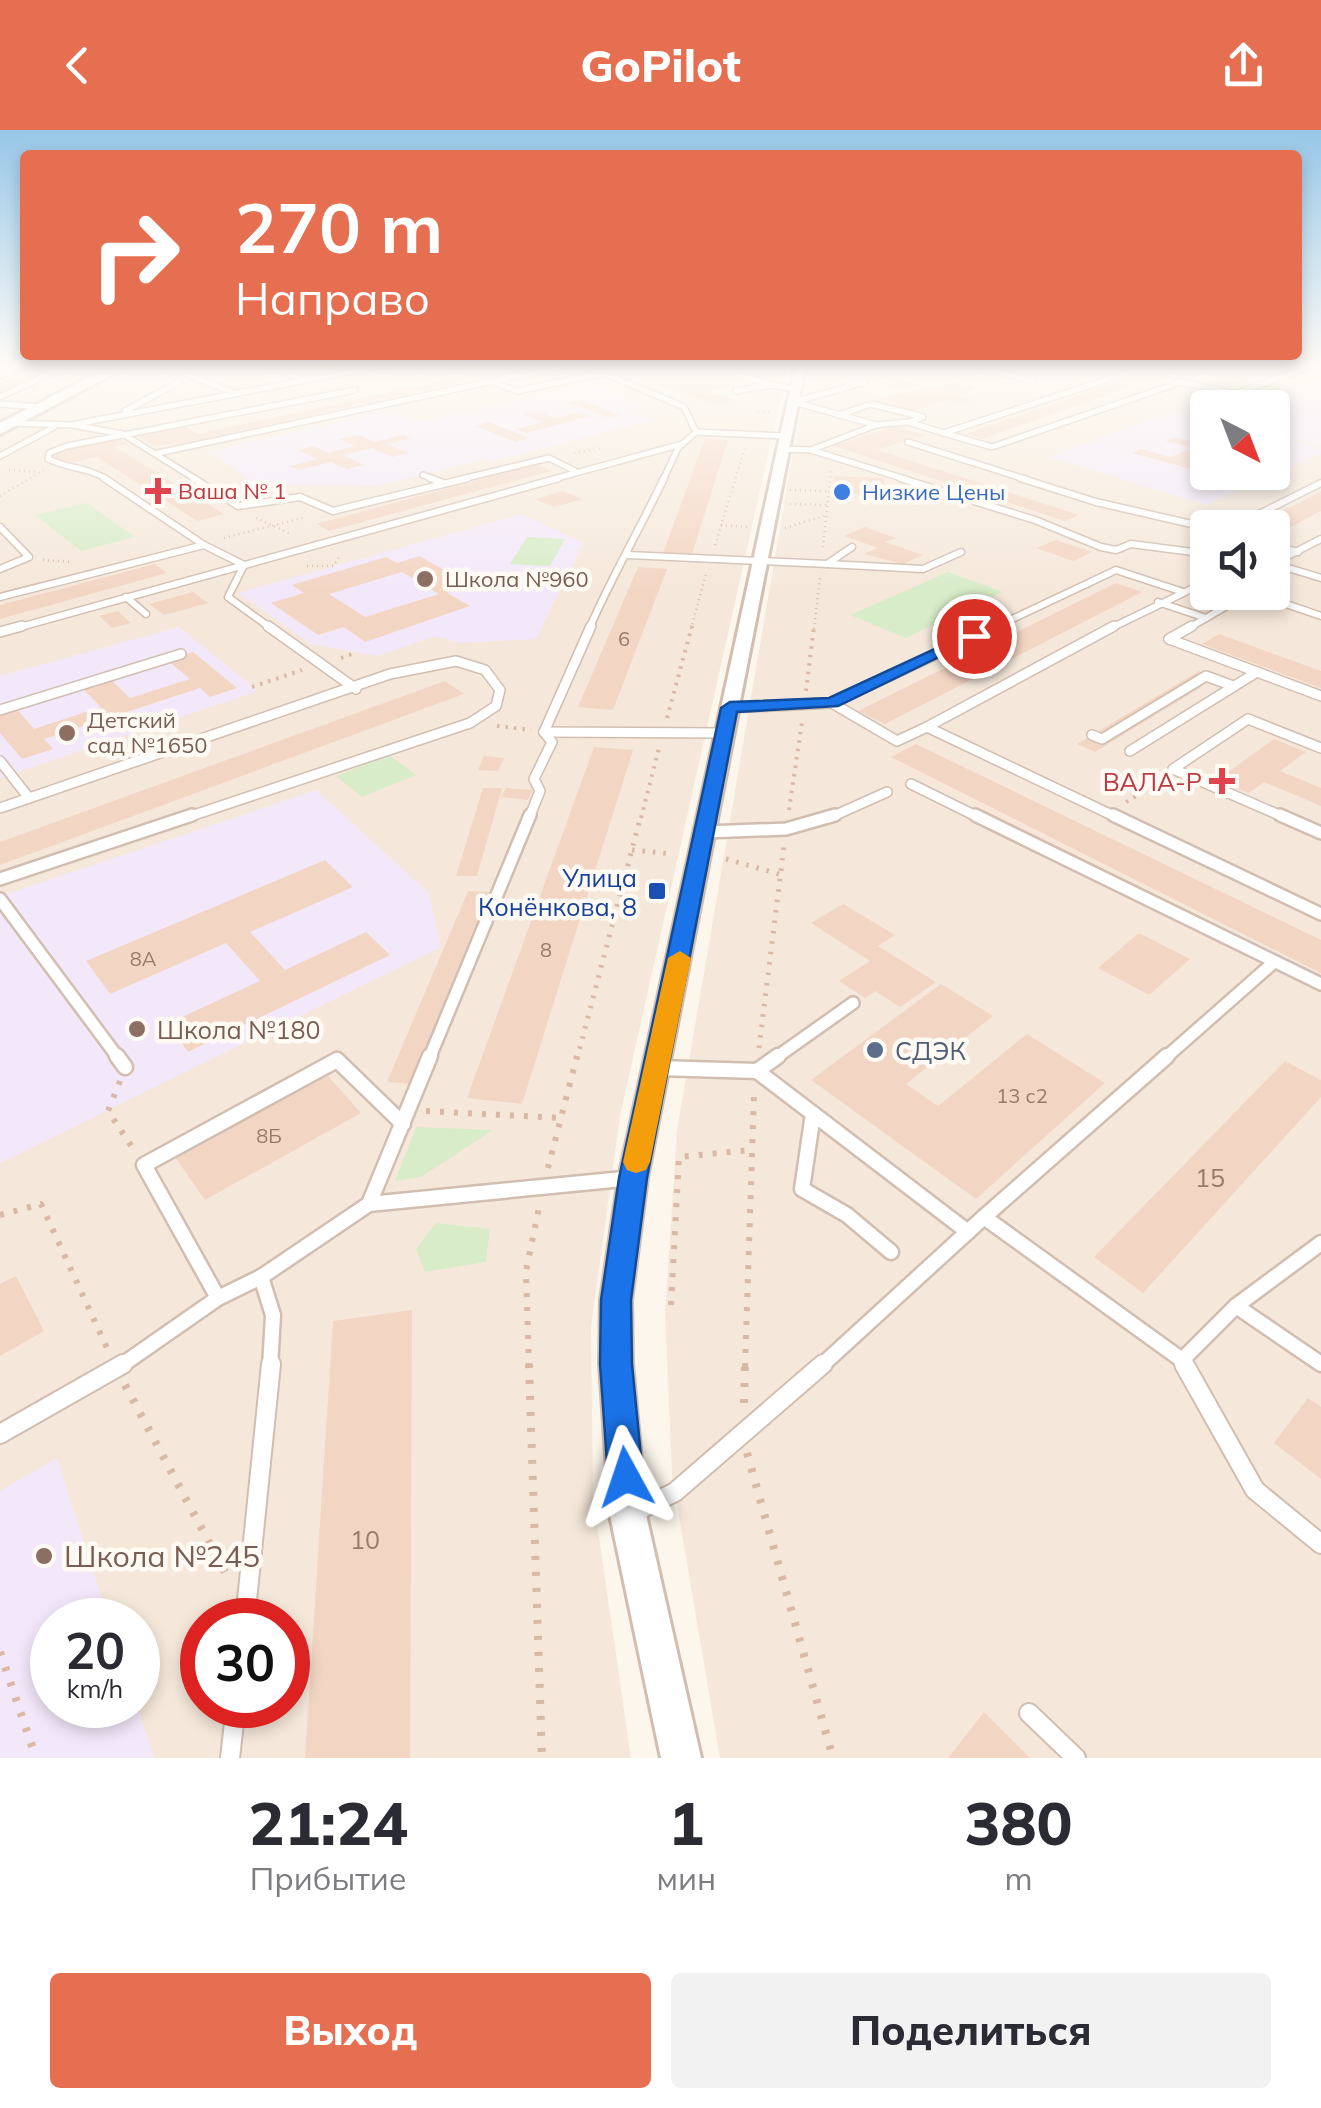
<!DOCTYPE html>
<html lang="ru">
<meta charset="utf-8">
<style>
:root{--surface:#fff;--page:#f2f2f3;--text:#2b2b33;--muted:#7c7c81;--accent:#e76f51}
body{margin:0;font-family:Mulish,sans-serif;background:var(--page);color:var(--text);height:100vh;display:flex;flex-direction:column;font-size:38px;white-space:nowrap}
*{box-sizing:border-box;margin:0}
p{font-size:32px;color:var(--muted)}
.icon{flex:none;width:55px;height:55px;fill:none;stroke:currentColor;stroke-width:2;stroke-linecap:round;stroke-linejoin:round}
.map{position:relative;height:1628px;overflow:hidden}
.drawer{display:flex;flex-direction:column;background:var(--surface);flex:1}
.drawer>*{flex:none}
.top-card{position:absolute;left:20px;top:20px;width:1282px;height:210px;border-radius:10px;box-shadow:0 5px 15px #0003;background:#e76f51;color:#fff;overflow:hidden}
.needle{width:65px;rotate:138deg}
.tools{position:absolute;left:1190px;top:260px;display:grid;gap:20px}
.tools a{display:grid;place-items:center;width:100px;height:100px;border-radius:10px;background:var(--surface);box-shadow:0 5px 15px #0003;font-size:50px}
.speed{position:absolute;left:30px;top:1468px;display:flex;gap:20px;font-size:50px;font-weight:700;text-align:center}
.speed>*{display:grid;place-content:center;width:130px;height:130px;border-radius:50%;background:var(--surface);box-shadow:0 5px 15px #0003;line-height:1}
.speed small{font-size:25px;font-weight:400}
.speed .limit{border:15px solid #d22;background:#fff;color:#111}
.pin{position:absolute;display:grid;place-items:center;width:85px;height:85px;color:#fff;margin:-42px;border:5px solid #fff;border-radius:50%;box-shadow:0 2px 10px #0007}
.me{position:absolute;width:110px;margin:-55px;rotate:355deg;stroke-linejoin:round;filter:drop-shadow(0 0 8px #0008)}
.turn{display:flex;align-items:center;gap:35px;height:210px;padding:0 50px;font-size:45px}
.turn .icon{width:130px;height:130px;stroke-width:2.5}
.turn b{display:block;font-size:70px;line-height:85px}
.eta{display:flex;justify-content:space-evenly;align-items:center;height:170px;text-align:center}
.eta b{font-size:60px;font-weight:800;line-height:70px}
.cta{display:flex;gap:20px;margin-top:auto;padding:20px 50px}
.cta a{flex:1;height:115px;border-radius:10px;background:var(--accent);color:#fff;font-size:40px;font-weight:800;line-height:115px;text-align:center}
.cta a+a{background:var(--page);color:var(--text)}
header{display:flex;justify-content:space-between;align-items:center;height:130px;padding:0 50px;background:var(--accent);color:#fff;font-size:45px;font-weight:800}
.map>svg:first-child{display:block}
.residential{fill:#f5e8da;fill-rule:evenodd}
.education{fill:#f3e8fa}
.green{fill:#d8ecc9}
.building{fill:#f3d5c3;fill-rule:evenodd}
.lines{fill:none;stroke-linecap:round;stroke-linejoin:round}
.service-far5-casing{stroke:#d1beb0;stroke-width:8}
.service-far4-casing{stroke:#d1beb0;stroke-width:9}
.service-far3-casing{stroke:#d1beb0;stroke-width:12}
.service-far2-casing{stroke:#d1beb0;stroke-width:16}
.service-far1-casing{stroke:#d1beb0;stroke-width:19}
.service-casing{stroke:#d1beb0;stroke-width:22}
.minor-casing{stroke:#d1beb0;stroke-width:6}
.secondary-casing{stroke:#d6c0b0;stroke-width:6}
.path-far4{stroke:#d9b8a5;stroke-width:2.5;stroke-dasharray:1 4;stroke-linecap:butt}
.path-far3{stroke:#d9b8a5;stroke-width:4;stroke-dasharray:2.5 6;stroke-linecap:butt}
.path-far2{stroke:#d9b8a5;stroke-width:5;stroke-dasharray:2.5 8;stroke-linecap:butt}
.path-far1{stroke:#d9b8a5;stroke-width:6;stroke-dasharray:4 10;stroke-linecap:butt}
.path{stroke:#d9b8a5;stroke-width:8;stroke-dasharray:4 12;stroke-linecap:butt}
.service-far5{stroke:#fff;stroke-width:5}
.service-far4{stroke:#fff;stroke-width:6}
.service-far3{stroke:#fff;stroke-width:9}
.service-far2{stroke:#fff;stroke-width:11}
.service-far1{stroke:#fff;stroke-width:14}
.service{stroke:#fff;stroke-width:18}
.minor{fill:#fff;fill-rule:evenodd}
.secondary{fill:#fff;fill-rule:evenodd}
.route{fill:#1a73e8;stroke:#114b97;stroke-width:2.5}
.slow{fill:#f59e0b}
.health-dot{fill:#e0444e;stroke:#fffaf3;stroke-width:4}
.shop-dot{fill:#3f7fe0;stroke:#fffaf3;stroke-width:4}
.education-dot{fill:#8d6e63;stroke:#fffaf3;stroke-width:4}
.transit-dot{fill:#1a4fb4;stroke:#fffaf3;stroke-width:4}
.service-dot{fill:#5c6f8a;stroke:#fffaf3;stroke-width:4}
.labels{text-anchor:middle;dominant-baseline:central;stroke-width:9;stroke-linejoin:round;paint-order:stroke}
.number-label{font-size:20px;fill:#987a6a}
.far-health-label{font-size:22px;fill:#be3a42;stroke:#fffaf3;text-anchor:start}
.far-shop-label{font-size:22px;fill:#366cbe;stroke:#fffaf3;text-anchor:start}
.far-education-label{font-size:22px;fill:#785e54;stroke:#fffaf3;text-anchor:start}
.health-label{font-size:25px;fill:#be3a42;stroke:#fffaf3;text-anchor:end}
.transit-label{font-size:25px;fill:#164399;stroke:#fffaf3;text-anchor:end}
.education-label{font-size:25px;fill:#785e54;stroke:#fffaf3;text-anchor:start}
.service-label{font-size:25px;fill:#4e5e75;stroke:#fffaf3;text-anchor:start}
.near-number-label{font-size:25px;fill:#987a6a}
.near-education-label{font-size:30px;fill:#785e54;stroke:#fffaf3;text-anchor:start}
</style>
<header><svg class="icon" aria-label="back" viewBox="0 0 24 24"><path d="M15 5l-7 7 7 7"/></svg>GoPilot<svg class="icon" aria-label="share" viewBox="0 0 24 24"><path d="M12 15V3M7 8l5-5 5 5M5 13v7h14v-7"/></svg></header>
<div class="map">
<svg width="1321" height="1628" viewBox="0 0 1321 1628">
<rect width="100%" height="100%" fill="#fdf6ec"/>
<g class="residential">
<path d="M0 233H117L0 294Z"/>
<path d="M138 233 788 235 620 986 591 1197 593 1366 631 1628H0V303ZM52 1490H138V1575H52ZM202 1490H288V1575H202Z"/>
<path d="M813 233H1321V1628H720L672 1345 665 1185 677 1001 794 316ZM1208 278H1272V342H1208ZM1208 398H1272V462H1208Z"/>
</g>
<g class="education">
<path d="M1315 251 1321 252V315L1273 303 1272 278 1251 277Z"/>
<path d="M585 254 646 276 630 281 653 290 491 332 485 329 377 356 254 354 210 321 388 282 422 292Z"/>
<path d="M1175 280 1207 289 1208 342H1272L1273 305 1321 318V323L1207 375 1050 327Z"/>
<path d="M522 384 583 413 536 509 460 513 434 506 378 526 311 514 238 463Z"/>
<path d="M179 497 258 561 0 648V546Z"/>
<path d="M316 660 429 763 441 817 0 1033V766Z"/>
<path d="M57 1328 109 1490H52V1575H137L154 1628H0V1361Z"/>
</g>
<g class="green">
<path d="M87 373 135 407 81 421 35 385Z"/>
<path d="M527 407 565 409 550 436 510 434Z"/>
<path d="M948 442 1003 462 906 508 850 485Z"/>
<path d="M389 625 416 645 362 667 336 646Z"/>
<path d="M416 997 493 1000 421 1047 395 1051Z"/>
<path d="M436 1093 490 1099 486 1132 425 1142 416 1119Z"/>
</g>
<g class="building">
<path d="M44 233H64L0 263V253Z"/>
<path d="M220 233H262L269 236 248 240 257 242 247 244 264 251 243 256 223 250 238 247 222 241 235 239Z"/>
<path d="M286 233H348L354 235 322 240 312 236 299 239Z"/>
<path d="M588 233 603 236 585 243 557 246 563 248 555 250 534 251 523 247Z"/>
<path d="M1170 233 1210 242 1193 248 1171 242 982 309 965 304Z"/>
<path d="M1263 233H1293L1226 259 1206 254Z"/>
<path d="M706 234 756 249 708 262 735 270 719 275 616 241 631 237 658 246Z"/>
<path d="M475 235 499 244 184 313 154 316 134 304 180 294 197 304 470 245 454 239Z"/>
<path d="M881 240 903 246 895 248 921 255 907 259 889 257 879 254 889 251 866 244Z"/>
<path d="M953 252 976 258 955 265 974 270 960 274 946 270 911 281 872 270Z"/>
<path d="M581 270 620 285 608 288 569 273Z"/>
<path d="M537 281 556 288 580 282 591 286 527 303 516 299 542 292 523 284Z"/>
<path d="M489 292 529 308 516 312 476 296Z"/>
<path d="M895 296 924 305 877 320 1079 385 1065 391 833 316Z"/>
<path d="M359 305 374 312 403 305 411 308 387 314 408 323 393 327 372 318 343 325 364 335 347 339 331 332 298 340 290 336 318 329 298 320 313 316 328 323 355 316 339 309Z"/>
<path d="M114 306 128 314 115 317 224 384 197 391 97 327 61 335 46 325Z"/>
<path d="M1175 307 1202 314 1208 311V324L1189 332 1200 335 1191 339 1132 323 1141 319 1171 327 1193 318 1165 311Z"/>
<path d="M705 309 728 310 692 424 663 423Z"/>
<path d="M537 334 551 341 329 401 316 394Z"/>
<path d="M836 346 884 348 885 365 836 363 831 359Z"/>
<path d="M563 361 583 369 554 377 535 369Z"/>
<path d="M1321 361V381L1272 407V398H1250Z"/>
<path d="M865 397 896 408 885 412 923 425 903 434 864 424 878 418 844 406Z"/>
<path d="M1056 410 1092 422 1073 431 1036 418Z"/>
<path d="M419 426 471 455 447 463 470 476 365 512 344 497 318 505 271 473 304 463 292 455 386 427 397 433ZM402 442 439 464 365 487 329 464Z"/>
<path d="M155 434 167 443 0 489V475Z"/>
<path d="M638 437 667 439 613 580 578 577Z"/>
<path d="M1116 453 1142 462 885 594 858 581Z"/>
<path d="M193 462 208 473 164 485 149 474Z"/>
<path d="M118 481 131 493 112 498 99 486Z"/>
<path d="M1219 504 1321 541V558L1202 514Z"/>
<path d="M193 522 237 558 210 567 200 558 44 609 53 619 22 629 0 603V582L15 577 34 599 101 577 81 557 109 548 130 568 190 549 167 530Z"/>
<path d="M1199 541 1206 544 1192 552 1203 556 1095 622 1077 614Z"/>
<path d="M445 551 464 564 0 735V712Z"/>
<path d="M1274 609 1306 622 1280 641 1321 658V676L1264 652 1249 663 1217 650Z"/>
<path d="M916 614 1321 810V843L891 627Z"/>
<path d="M594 617 633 620 522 974 467 968Z"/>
<path d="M484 626 504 628 498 641 478 640Z"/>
<path d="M483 658H502L477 746H456Z"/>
<path d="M506 658 533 660 528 670 501 667Z"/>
<path d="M325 730 353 757 250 802 285 840 366 802 390 825 188 922 167 894 260 851 226 813 110 864 86 831Z"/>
<path d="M468 761 489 762 411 954 387 952Z"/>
<path d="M843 774 895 805 878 816 936 852 900 877 875 861 865 868 839 851 870 831 811 793Z"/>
<path d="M1139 803 1190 829 1149 865 1098 838Z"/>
<path d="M941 854 993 886 906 954 938 976 1027 904 1105 953 976 1069 811 950Z"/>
<path d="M1285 931 1321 950V967L1143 1163 1094 1127Z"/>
<path d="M328 946 361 983 205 1070 175 1027Z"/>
<path d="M16 1146 44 1201 0 1226V1154Z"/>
<path d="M412 1180 410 1628H305L333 1191Z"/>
<path d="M1308 1268 1321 1277V1349L1274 1313Z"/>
<path d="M984 1582 1030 1628H948Z"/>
</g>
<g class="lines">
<defs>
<g id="service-far5">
<path d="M159 233 234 263"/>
<path d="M413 233 433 240 470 233"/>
<path d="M480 233 512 246"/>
<path d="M645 233 666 239"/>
<path d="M706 233 771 255 797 259"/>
<path d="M985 233 984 238 1032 251"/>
<path d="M1158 233 944 303 992 317 1181 252 1235 264 1320 233"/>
<path d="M1186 233 1202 236"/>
<path d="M270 235 304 250"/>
<path d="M604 243 684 277 696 302"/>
<path d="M0 246 30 233"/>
<path d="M493 252 517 261 604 243 622 233"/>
<path d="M865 252 794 272 876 295"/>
<path d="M736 261 771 255"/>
<path d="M0 267 72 233"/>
<path d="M0 274 41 277"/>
<path d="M125 281 179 252"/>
<path d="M839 285 871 274 923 287 910 292"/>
<path d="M11 293 72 295 123 304 197 350"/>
<path d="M76 294 396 233"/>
<path d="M908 312 1028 350"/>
<path d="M782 319 811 320 876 295 908 292 944 303"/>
<path d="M811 320 908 350"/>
<path d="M158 323 577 233"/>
<path d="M0 326 54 297"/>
<path d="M423 345 436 350"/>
<path d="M108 350C88 337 69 339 48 329L49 323 67 316 355 260"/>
<path d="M458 350 549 328 577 342"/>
<path d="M550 350 682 314"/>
<path d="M663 350 678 318 696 302 785 306"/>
</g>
<g id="service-far4">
<path d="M104 348 204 415 244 435 228 467 272 499"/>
<path d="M193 348 238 376 300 367 333 381 468 348"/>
<path d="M430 348 443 353"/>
<path d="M900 348 1035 390 1101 417 1116 420 1131 414 1208 424"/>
<path d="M1020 348 1096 372 1209 398"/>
<path d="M0 397 29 427 0 439"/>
<path d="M1231 398 1321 353"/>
<path d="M1272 415 1298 422"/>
<path d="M628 425 827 434 852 417"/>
<path d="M827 434 923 439 961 422"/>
<path d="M1272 434 1321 409"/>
<path d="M1275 434 1321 448"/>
<path d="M1251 462 1321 486"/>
<path d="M0 467 204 415"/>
<path d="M126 467 146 484"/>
<path d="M1158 472 1206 488"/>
<path d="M13 499 559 348"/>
<path d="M589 499C612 446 640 399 664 348"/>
<path d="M991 499 1116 440 1183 462"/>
<path d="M1109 499 1208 451"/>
<path d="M1187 499 1251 462"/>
</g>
<g id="service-far3">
<path d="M268 496 356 559"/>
<path d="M1114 496 927 597 1118 688"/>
<path d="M0 502 22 496"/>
<path d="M1169 509 1321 566"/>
<path d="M1169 509 1192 496"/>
<path d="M832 573 897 611 927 597"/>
<path d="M730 578 832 573 996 496"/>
<path d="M0 580 181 524"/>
<path d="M544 602 591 496"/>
<path d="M544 602 725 603"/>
<path d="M1092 605 1102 609 1206 546 1233 556"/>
<path d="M1130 621 1257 542"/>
<path d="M0 631 29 668"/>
<path d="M911 654 980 688"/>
<path d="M0 678 390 544 456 531 485 540 500 560 496 576 470 593 185 688"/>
<path d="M529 688 540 661 534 649 552 612 544 602"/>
<path d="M829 688 887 662"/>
<path d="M1286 688 1173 639 1248 589 1321 618"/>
</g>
<g id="service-far2">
<path d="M975 685 1321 854"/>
<path d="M1113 685 1321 784"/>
<path d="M1280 685 1321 703"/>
<path d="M705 702 786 699 835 685"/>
<path d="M0 749 192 685"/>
<path d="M0 769 119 929"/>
<path d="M429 929 530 685"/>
<path d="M774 929 853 873"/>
<path d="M1164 929 1273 833"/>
</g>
<g id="service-far1">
<path d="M117 926 125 937"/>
<path d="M1167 926 984 1087 1182 1230 1186 1237"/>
<path d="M658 938 757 941 968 1102"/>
<path d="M757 941 778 926"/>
<path d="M813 984 802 1059 847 1085 891 1122"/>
<path d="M369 1074 430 926"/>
<path d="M261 1147 273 1185 270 1237"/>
<path d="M218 1168 144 1035 337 930 403 994"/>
<path d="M1236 1176 1321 1113"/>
<path d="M1182 1230 1236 1176 1321 1234"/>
<path d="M119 1237 218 1168 261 1147 369 1074 633 1048"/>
<path d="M820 1237 984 1087"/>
</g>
<g id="service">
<path d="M1184 1234 1255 1360 1321 1414"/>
<path d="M0 1304 123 1234"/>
<path d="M633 1383 675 1362 823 1234"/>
<path d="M245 1490 271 1234"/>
<path d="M1029 1583 1076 1628"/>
<path d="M230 1628 236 1575"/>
</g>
<path id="minor" d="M796 233H806L647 1048 631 1170 632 1234 646 1385 701 1628H661L610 1385 600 1234 601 1170 619 1048Z"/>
<path id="secondary" d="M117 233H134L0 304V293Z"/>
</defs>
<use href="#service-far5" class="service-far5-casing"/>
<use href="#service-far4" class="service-far4-casing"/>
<use href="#service-far3" class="service-far3-casing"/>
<use href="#service-far2" class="service-far2-casing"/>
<use href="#service-far1" class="service-far1-casing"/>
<use href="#service" class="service-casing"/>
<use href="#minor" class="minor-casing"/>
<use href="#secondary" class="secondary-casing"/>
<g class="path-far4">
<path d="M814 234 973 235"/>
<path d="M1034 235 1103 234"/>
<path d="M368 257 411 248"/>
<path d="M758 282 773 283"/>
<path d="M574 323 603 318"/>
<path d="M9 340 38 342"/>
<path d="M790 360 827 361"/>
<path d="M0 366 44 340"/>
<path d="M790 374 827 375"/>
<path d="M256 388 291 404"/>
<path d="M721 395 749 397"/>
<path d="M785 398 827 385"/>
<path d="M224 408 306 387"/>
<path d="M715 415 746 315"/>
<path d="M823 417 831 339"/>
<path d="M43 430 72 432"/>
<path d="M307 436H333L340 426"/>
<path d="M691 499 706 444"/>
<path d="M814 499 820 448"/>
</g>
<g class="path-far3">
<path d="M341 528 357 522"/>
<path d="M252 557 302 540"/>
<path d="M806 561 814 496"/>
<path d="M667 588 692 496"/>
<path d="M497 596 531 600"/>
<path d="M1126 672 1158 653"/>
<path d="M789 680 802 592"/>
<path d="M641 688 659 618"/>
</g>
<g class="path-far2">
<path d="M632 720 672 724"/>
<path d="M726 729 779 744"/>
<path d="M759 918 784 716"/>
<path d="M577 929 641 685"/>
</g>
<g class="path-far1">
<path d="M120 951 108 981 134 1020"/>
<path d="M426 981 560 988"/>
<path d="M548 1038 577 926"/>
<path d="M0 1085 41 1074 107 1218"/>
<path d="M671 1175 679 1027 750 1020"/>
<path d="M529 1237 526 1141 540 1073"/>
<path d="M745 1237 754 964"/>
</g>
<g class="path">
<path d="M529 1234 542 1628"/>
<path d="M125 1255 228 1448"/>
<path d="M744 1273 745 1234"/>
<path d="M747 1323 833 1628"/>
<path d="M0 1522 36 1628"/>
</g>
<use href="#service-far5" class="service-far5"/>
<use href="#service-far4" class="service-far4"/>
<use href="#service-far3" class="service-far3"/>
<use href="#service-far2" class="service-far2"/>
<use href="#service-far1" class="service-far1"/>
<use href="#service" class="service"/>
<use href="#minor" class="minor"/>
<use href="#secondary" class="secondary"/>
</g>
<linearGradient id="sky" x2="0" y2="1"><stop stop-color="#97c7e8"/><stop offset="0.51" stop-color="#fefbf6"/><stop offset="1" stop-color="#fefbf6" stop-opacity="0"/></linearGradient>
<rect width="1321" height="461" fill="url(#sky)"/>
<path class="route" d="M969 503 982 506 838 576 737 582 647 1048 631 1170 632 1234 643 1347 638 1359 626 1364 613 1359 608 1347 600 1234 601 1170 619 1048 721 578 730 572 829 568Z"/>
<path class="slow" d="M680 821 691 828 650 1032 646 1040 636 1043 627 1040 623 1032 668 828Z"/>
<g class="health-dot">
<path d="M153 346h10v10h10v10h-10v10h-10v-10h-10v-10h10z"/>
<path d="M1217 636h10v10h10v10h-10v10h-10v-10h-10v-10h10z"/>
</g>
<circle class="shop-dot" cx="842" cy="362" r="10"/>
<g class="education-dot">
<circle cx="425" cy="449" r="10"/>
<circle cx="67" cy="603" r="10"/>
<circle cx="137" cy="899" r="10"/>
<circle cx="44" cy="1426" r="10"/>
</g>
<rect class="transit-dot" x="647" y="751" width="20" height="20" rx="5"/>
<circle class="service-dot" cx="875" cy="920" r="10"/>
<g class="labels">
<g class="number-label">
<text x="624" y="508">6</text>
<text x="546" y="819">8</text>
<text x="143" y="828">8А</text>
<text x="1022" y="965">13 с2</text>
<text x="269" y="1005">8Б</text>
</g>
<g class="far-health-label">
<text x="178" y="361">Ваша № 1</text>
</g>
<g class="far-shop-label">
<text x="862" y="362">Низкие Цены</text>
</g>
<g class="far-education-label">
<text x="445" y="449">Школа №960</text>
<text x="87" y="590">Детский<tspan x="87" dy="25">сад №1650</tspan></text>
</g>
<g class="health-label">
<text x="1202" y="651">ВАЛА-Р</text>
</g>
<g class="transit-label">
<text x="637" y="747">Улица<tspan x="637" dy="29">Конёнкова, 8</tspan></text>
</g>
<g class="education-label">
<text x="157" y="899">Школа №180</text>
</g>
<g class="service-label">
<text x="895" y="920">СДЭК</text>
</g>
<g class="near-number-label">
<text x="1210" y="1047">15</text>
<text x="365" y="1409">10</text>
</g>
<g class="near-education-label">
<text x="64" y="1426">Школа №245</text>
</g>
</g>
</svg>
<div class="tools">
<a><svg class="needle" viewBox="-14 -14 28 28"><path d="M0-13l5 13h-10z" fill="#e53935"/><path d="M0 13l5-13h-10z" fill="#7c7c81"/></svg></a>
<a><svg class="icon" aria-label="sound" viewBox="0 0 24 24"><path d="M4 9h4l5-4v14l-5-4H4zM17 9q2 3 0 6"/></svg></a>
</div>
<div class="speed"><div>20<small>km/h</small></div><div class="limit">30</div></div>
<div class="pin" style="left:974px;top:506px;background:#d93025"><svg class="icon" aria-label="arrive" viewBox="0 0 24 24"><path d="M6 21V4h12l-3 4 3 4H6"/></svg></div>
<svg class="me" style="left:626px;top:1347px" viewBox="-20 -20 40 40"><path d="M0-17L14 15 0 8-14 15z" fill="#1a73e8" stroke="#fff" stroke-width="4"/></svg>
<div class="top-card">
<div class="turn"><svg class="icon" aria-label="right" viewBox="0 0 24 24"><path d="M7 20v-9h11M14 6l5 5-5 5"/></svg><div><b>270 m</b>Направо</div></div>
</div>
</div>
<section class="drawer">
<div class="eta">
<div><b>21:24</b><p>Прибытие</p></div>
<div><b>1</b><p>мин</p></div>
<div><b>380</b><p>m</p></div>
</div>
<div class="cta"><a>Выход</a><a>Поделиться</a></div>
</section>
